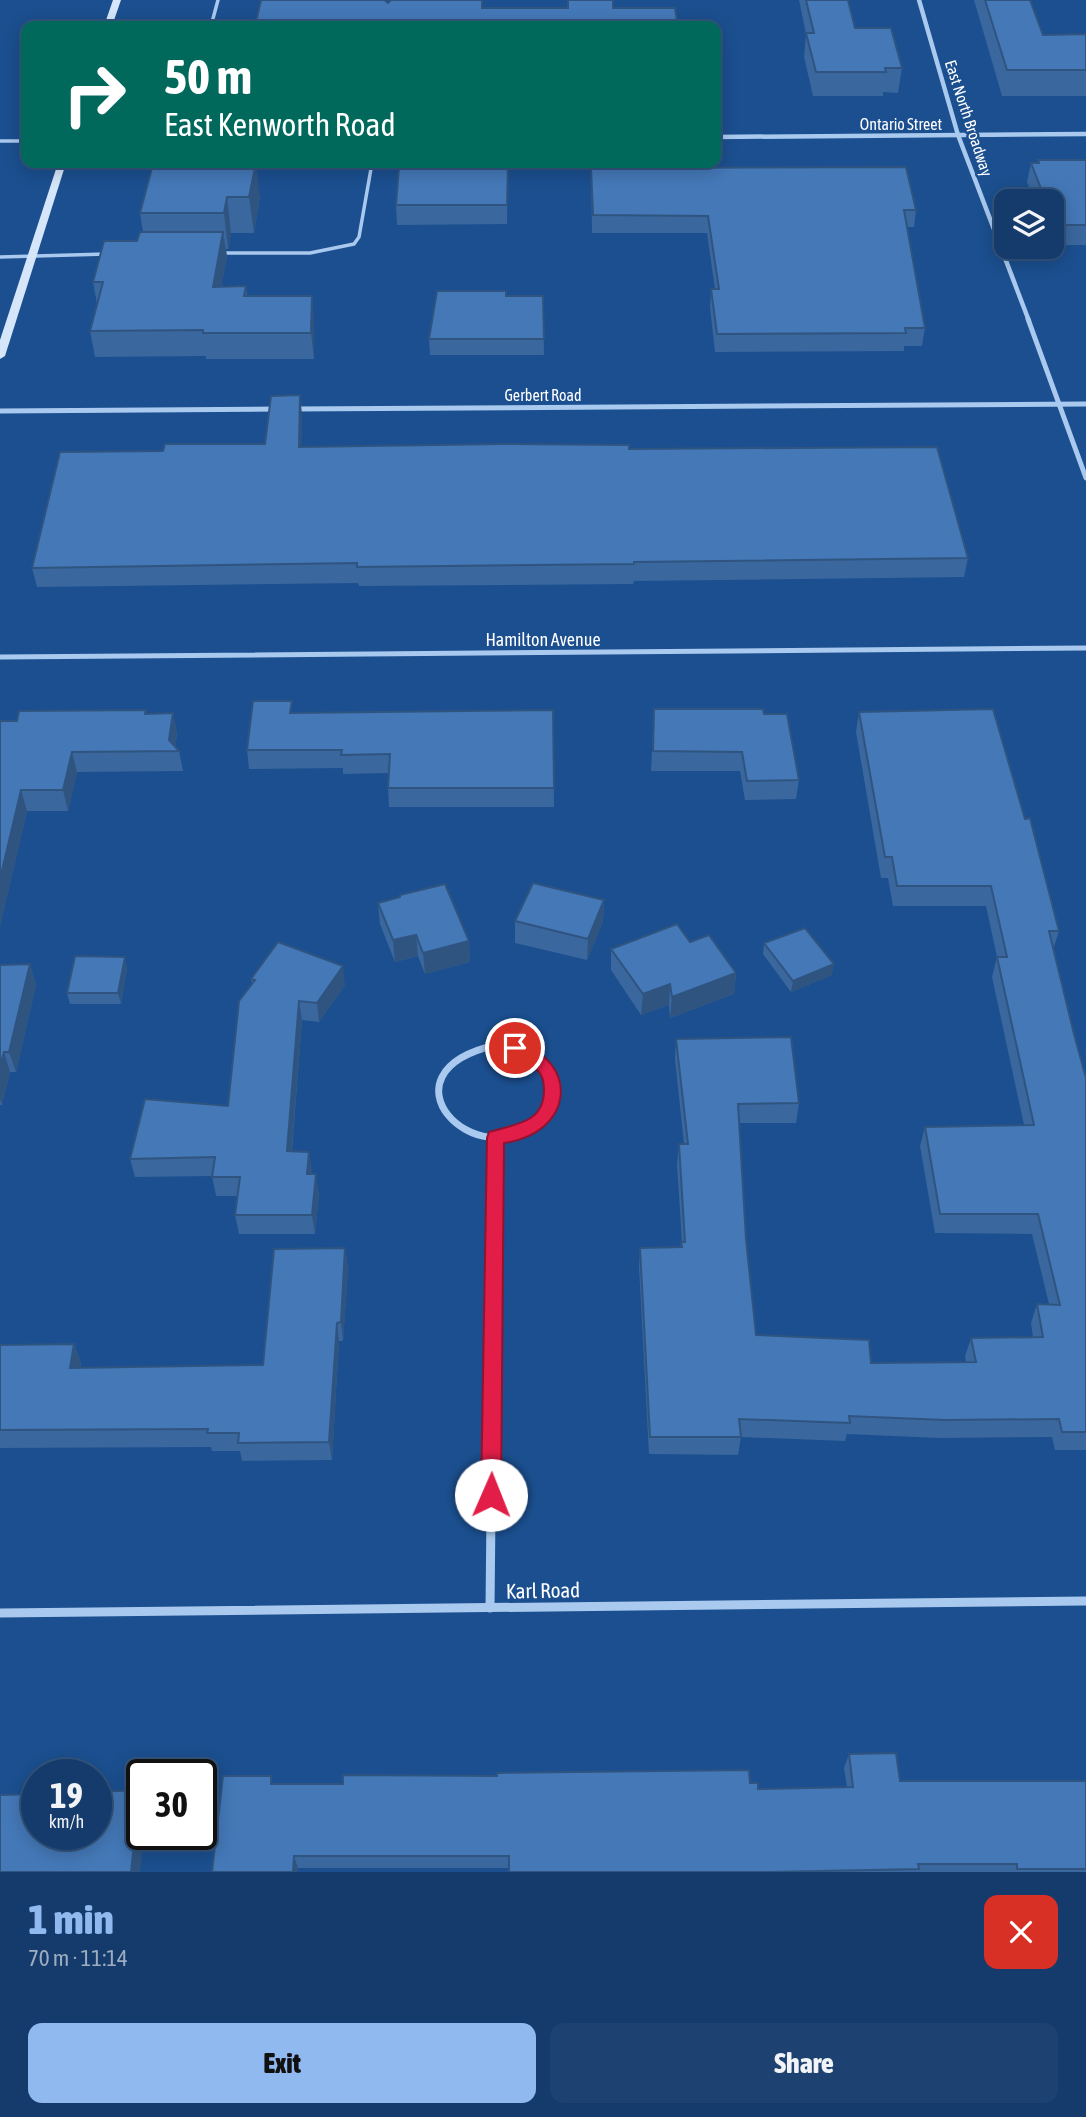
<!DOCTYPE html>
<meta charset="utf-8">
<style>
:root{--surface:#143b6b;--page:#1d4271;--text:#f1f3f6;--muted:#9dadc1;--line:#33557e;--accent:#90b9f0}
body{margin:0;font-family:"Asap Condensed",sans-serif;background:var(--page);color:var(--text);height:100vh;display:flex;flex-direction:column;font-size:26px;white-space:nowrap}
*{box-sizing:border-box;margin:0}
p{font-size:23px;color:var(--muted)}
.icon{flex:none;width:38px;height:38px;fill:none;stroke:currentColor;stroke-width:2;stroke-linecap:round;stroke-linejoin:round}
.map{position:relative;height:1872px;overflow:hidden}
.sheet{display:flex;flex-direction:column;background:var(--surface);flex:1}
.sheet>*{flex:none}
.hud{position:absolute;left:21px;top:21px;width:700px;height:147px;border-radius:14px;box-shadow:0 4px 18px #0003,0 0 0 2px var(--line);background:#00695c;color:#fff;overflow:hidden}
.controls{position:absolute;left:994px;top:189px;display:grid;gap:14px}
.controls a{display:grid;place-items:center;width:70px;height:70px;border-radius:14px;background:var(--surface);box-shadow:0 4px 18px #0003,0 0 0 2px var(--line);font-size:35px}
.speed{position:absolute;left:21px;top:1759px;display:flex;gap:14px;font-size:35px;font-weight:700;text-align:center}
.speed>*{display:grid;place-content:center;width:91px;height:91px;border-radius:50%;background:var(--surface);box-shadow:0 4px 18px #0003,0 0 0 2px var(--line);line-height:1}
.speed small{font-size:18px;font-weight:400}
.speed .limit{border:4px solid #111;border-radius:10px;background:#fff;color:#111}
.pin{position:absolute;display:grid;place-items:center;width:60px;height:60px;color:#fff;margin:-30px;border:4px solid #fff;border-radius:50%;box-shadow:0 2px 7px #0007}
.me{position:absolute;width:77px;margin:-38px;rotate:1deg;stroke-linejoin:round;filter:drop-shadow(0 0 5px #0008)}
.turn{display:flex;align-items:center;gap:24px;height:147px;padding:0 28px;font-size:32px}
.turn .icon{width:91px;height:91px;stroke-width:2.5}
.turn b{display:block;font-size:49px;line-height:60px}
.round{display:grid;place-items:center;flex:none;width:74px;height:74px;border-radius:14px;background:var(--page)}
.summary{display:flex;align-items:center;justify-content:space-between;height:119px;padding:0 28px}
h1{font-size:42px;font-weight:800;line-height:52px;color:var(--accent)}
.action{display:flex;gap:14px;margin-top:auto;padding:14px 28px}
.action a{flex:1;height:80px;border-radius:14px;background:var(--accent);color:#111;font-size:28px;font-weight:800;line-height:80px;text-align:center}
.action a+a{background:var(--page);color:var(--text)}
.map>svg:first-child{display:block}
.lines{fill:none;stroke-linecap:round;stroke-linejoin:round}
.service{stroke:#a9c9ee;stroke-width:3.5}
.minor-far3{stroke:#a9c9ee;stroke-width:4.5}
.minor-far2{stroke:#a9c9ee;stroke-width:5}
.minor-far1{stroke:#a9c9ee;stroke-width:7}
.minor{stroke:#a9c9ee;stroke-width:9}
.secondary{fill:#d6e6fa;fill-rule:evenodd}
.wall{fill:#3a679d}
.shaded-wall{fill:#305480}
.building{fill:#4478b7;stroke:#305480;stroke-width:2}
.route{fill:#e11d48;stroke:#92132f;stroke-width:2}
.labels{text-anchor:middle;dominant-baseline:central;stroke-width:5;stroke-linejoin:round;paint-order:stroke}
.far-street-label{font-size:16px;fill:#fff;stroke:#1b4f8f}
.street-label{font-size:18px;fill:#fff;stroke:#1b4f8f}
.near-street-label{font-size:21px;fill:#fff;stroke:#1b4f8f}
</style>
<div class="map">
<svg width="1086" height="1872" viewBox="0 0 1086 1872">
<rect width="100%" height="100%" fill="#1b4f8f"/>
<g class="lines">
<g class="service">
<path d="M211 26 218 0"/>
<path d="M0 141H26"/>
<path d="M222 253H310L354 244 359 237 372 163"/>
<path d="M0 257 107 254"/>
</g>
<g class="minor-far3">
<path d="M919 0 958 135 1029 321"/>
<path d="M716 137 1086 134"/>
</g>
<g class="minor-far2">
<path d="M1028 319 1086 478"/>
<path d="M292 409 1086 404"/>
<path d="M0 411 277 409"/>
<path d="M0 657 1086 648"/>
</g>
<g class="minor-far1">
<path d="M496 1045C506 1048 518 1049 527 1054 551 1069 562 1099 539 1120 477 1179 373 1073 496 1045Z"/>
<path d="M494 1232 495 1137"/>
</g>
<g class="minor">
<path d="M490 1608 494 1230"/>
<path d="M0 1613 1086 1601"/>
</g>
<g class="secondary">
<path d="M113 0H121L112 26H104Z"/>
<path d="M58 163H66L5 356 0 359V340Z"/>
</g>
</g>
<g class="wall">
<path d="M799 0H848L855 28 902 68 898 93 883 92V96H813L804 57 806 34Z"/>
<path d="M974 0H1030L1043 35 1086 34V96H1002Z"/>
<path d="M1038 160H1086V245H1056L1054 238H1052V201H1034L1027 182 1031 163H1038Z"/>
<path d="M508 166 507 224 397 225 396 205Z"/>
<path d="M152 168 260 197 254 233H231L228 249H226L227 257 221 287 246 286 247 296 314 322V359H206V356L95 357 90 331 97 304 93 282 137 241 143 232 140 213Z"/>
<path d="M591 168 916 210 914 227H907L925 328 922 346H904V351L715 352 710 307 711 289H715L707 233H592Z"/>
<path d="M506 296H543L544 355H430L429 339Z"/>
<path d="M302 414 301 447 629 449 968 558 964 577 634 581 633 584 359 586 358 583 37 587 32 568 163 451 265 444Z"/>
<path d="M654 709 764 714 799 780 796 799 745 800 740 771H651Z"/>
<path d="M553 710 554 807H389L388 788 389 773 343 774V768L249 769 247 750 293 713Z"/>
<path d="M859 712 1025 819 1059 931 1053 950 1074 1034 1086 1078V1450H1055L1052 1437 940 1438 847 1434 845 1441 741 1437 738 1455 649 1454 639 1267 640 1248 680 1247 681 1242H682L677 1164 679 1144H684L675 1059 676 1039 799 1103 796 1123H739L746 1239 756 1335 871 1363 966 1362 965 1356 971 1338 1033 1337 1031 1323 1037 1304H1049L1032 1234 935 1233 920 1146 925 1127 1024 1125 992 977 997 957 986 906H893L888 878H881L856 732Z"/>
<path d="M173 713 177 734 175 747 179 751 183 771 77 772 68 811H27L0 926V721Z"/>
<path d="M604 900 603 922 587 960 515 943V921Z"/>
<path d="M378 903 469 941 470 962 425 974 418 956 395 962 380 924Z"/>
<path d="M690 942 736 973 734 994 670 1018 669 1005 641 1015 611 970V949Z"/>
<path d="M764 943 832 975 791 992 763 954Z"/>
<path d="M30 964 36 985 16 1072H10L2 1105H0V965Z"/>
<path d="M127 968 121 1004H70L67 993Z"/>
<path d="M251 979 345 985 319 1022 302 1020 292 1151 309 1152 311 1174 319 1193 315 1234H239L235 1215 237 1196H216L212 1176 135 1177 130 1159 228 1106 252 984Z"/>
<path d="M345 1248 348 1268 343 1341H339L332 1460 242 1461 240 1451H212L211 1447 0 1448V1345L74 1344 81 1363 80 1368 263 1365Z"/>
<path d="M849 1754 900 1781H1086V1872H509V1868H298L297 1872H212L274 1784 750 1783 758 1789 847 1787 844 1768Z"/>
</g>
<g class="shaded-wall">
<path d="M256 163 260 197 254 233 249 197Z"/>
<path d="M227 197 231 233 228 249 224 213Z"/>
<path d="M223 232 227 257 216 313 213 287Z"/>
<path d="M312 296 314 322V359L311 333Z"/>
<path d="M300 395 302 414 301 466 299 447Z"/>
<path d="M173 713 177 734 175 751 169 740Z"/>
<path d="M72 752 77 772 68 811 63 790Z"/>
<path d="M21 790 27 811 0 926V879Z"/>
<path d="M604 900 603 922 587 960 588 939Z"/>
<path d="M416 935 418 956 395 962 393 940Z"/>
<path d="M469 941 470 962 425 974 423 953Z"/>
<path d="M125 957 127 968 121 1004 118 993Z"/>
<path d="M30 964 36 985 16 1072 9 1052Z"/>
<path d="M834 964 832 975 791 992 793 981Z"/>
<path d="M343 966 345 985 319 1022 317 1003Z"/>
<path d="M736 973 734 994 670 1018 672 997Z"/>
<path d="M670 984 669 1005 641 1015 643 994Z"/>
<path d="M299 1001 302 1020 290 1170 287 1151Z"/>
<path d="M4 1052 10 1072 2 1105 0 1099V1066Z"/>
<path d="M309 1152 312 1170 310 1192 307 1174Z"/>
<path d="M316 1174 319 1193 315 1234 312 1215Z"/>
<path d="M345 1248 348 1268 343 1341 341 1322Z"/>
<path d="M337 1323 339 1341 332 1460 329 1442Z"/>
<path d="M74 1344 81 1363 77 1387 70 1368Z"/>
<path d="M140 1790 142 1795V1834H144L140 1872H131Z"/>
<path d="M294 1856 298 1868 297 1872H293Z"/>
</g>
<g class="building">
<path d="M261 0H384L388 3 391 0H482V8H568V0H613V8H675L678 26H255Z"/>
<path d="M806 0H848L855 28H891L902 68H885L886 72H816L806 33H814Z"/>
<path d="M985 0H1030L1043 35 1086 34V70H1007Z"/>
<path d="M1038 160H1086V225H1060L1058 219H1052V201H1046L1031 163H1039Z"/>
<path d="M197 163H256L249 197H227L224 213H140L152 168 196 167Z"/>
<path d="M508 166 507 205H396L399 167Z"/>
<path d="M906 167 916 210H904L925 328H905L906 333 717 334 711 289H719L708 216 593 215 591 168Z"/>
<path d="M140 232H223L213 287 246 286 244 296H312L311 333H203V330L90 331 103 282H93L104 241H137Z"/>
<path d="M437 291H506V296H543L544 339H429Z"/>
<path d="M300 395 299 447 504 444 629 445V449L937 447 968 558 634 562V564L357 567V563L32 568 60 452 163 451 165 444H265L271 396Z"/>
<path d="M253 701H292L290 713 553 710 554 788H388L390 754 341 755 342 750H247Z"/>
<path d="M654 709H763L764 714H787L799 780 747 781 742 752 653 751Z"/>
<path d="M993 709 1025 819 1030 818 1059 931H1049L1074 1034 1086 1078V1432H1062L1059 1419 945 1420 849 1416 850 1423 739 1419 741 1437H650L640 1248 682 1247 681 1242H685L679 1144H688L676 1039 791 1037 799 1103 738 1104 746 1239 756 1335 869 1340 871 1363 976 1362 971 1338 1043 1337 1037 1304 1060 1305 1038 1214H940L925 1127 1034 1125 997 957H1007L991 886H897L892 857H885L859 712Z"/>
<path d="M146 710 145 714 173 713 169 740 179 751 72 752 63 790H21L0 879V721H17L19 711Z"/>
<path d="M533 883 604 900 588 939 515 921Z"/>
<path d="M445 884 469 941 423 953 416 935 393 940 378 903 400 897V895Z"/>
<path d="M677 924 690 942 709 935 736 973 672 997 670 984 643 994 611 949Z"/>
<path d="M805 928 834 964 793 981 764 943Z"/>
<path d="M278 942 343 966 317 1003 299 1001 287 1151 309 1152 307 1174H316L312 1215H235L240 1177H212L215 1157 130 1159 145 1099 228 1106 239 1001 255 980 251 979Z"/>
<path d="M75 956 125 957 118 993H67Z"/>
<path d="M30 964 9 1052H4L0 1066V965Z"/>
<path d="M345 1248 341 1322 337 1323 329 1442 238 1443 239 1433H207L208 1429 0 1430V1345L74 1344 70 1368 263 1365 274 1249Z"/>
<path d="M896 1753 900 1781H1086V1869H1017V1864H918L919 1869 770 1872H509V1856H294L293 1872H212L223 1776H271V1784H343V1775L497 1776V1773L749 1770 750 1783H758V1789L853 1787 849 1754Z"/>
<path d="M140 1790 131 1872H0V1795L37 1794V1834H96V1792Z"/>
</g>
<path class="route" d="M515 1041C583 1063 572 1134 504 1143L501 1495 498 1502 491 1505 484 1502 481 1495 487 1138 489 1132C514 1124 544 1124 544 1090 544 1082 543 1075 537 1070 529 1060 513 1058 507 1048L509 1043Z"/>
<g class="labels">
<g class="far-street-label">
<text transform="translate(969 118) rotate(72)">East North Broadway</text>
<text x="901" y="124">Ontario Street</text>
<text x="543" y="395">Gerbert Road</text>
</g>
<g class="street-label">
<text x="543" y="639">Hamilton Avenue</text>
</g>
<g class="near-street-label">
<text transform="translate(543 1590) rotate(-1)">Karl Road</text>
</g>
</g>
</svg>
<div class="controls">
<a><svg class="icon" aria-label="layers" viewBox="0 0 24 24"><path d="M12 4l9 5-9 5-9-5zM3 14l9 5 9-5"/></svg></a>
</div>
<div class="speed"><div>19<small>km/h</small></div><div class="limit">30</div></div>
<div class="pin" style="left:515px;top:1048px;background:#d93025"><svg class="icon" aria-label="arrive" viewBox="0 0 24 24"><path d="M6 21V4h12l-3 4 3 4H6"/></svg></div>
<svg class="me" style="left:491px;top:1495px" viewBox="-20 -20 40 40"><circle r="19" fill="#fff"/><path d="M0-13L10 11 0 6-10 11z" fill="#e11d48"/></svg>
<div class="hud">
<div class="turn"><svg class="icon" aria-label="right" viewBox="0 0 24 24"><path d="M7 20v-9h11M14 6l5 5-5 5"/></svg><div><b>50 m</b>East Kenworth Road</div></div>
</div>
</div>
<section class="sheet">
<div class="summary"><div><h1>1 min</h1><p>70 m · 11:14</p></div><a class="round" style="background:#d93025;color:#fff"><svg class="icon" aria-label="close" viewBox="0 0 24 24"><path d="M6 6l12 12M18 6L6 18"/></svg></a></div>
<div class="action"><a>Exit</a><a>Share</a></div>
</section>
